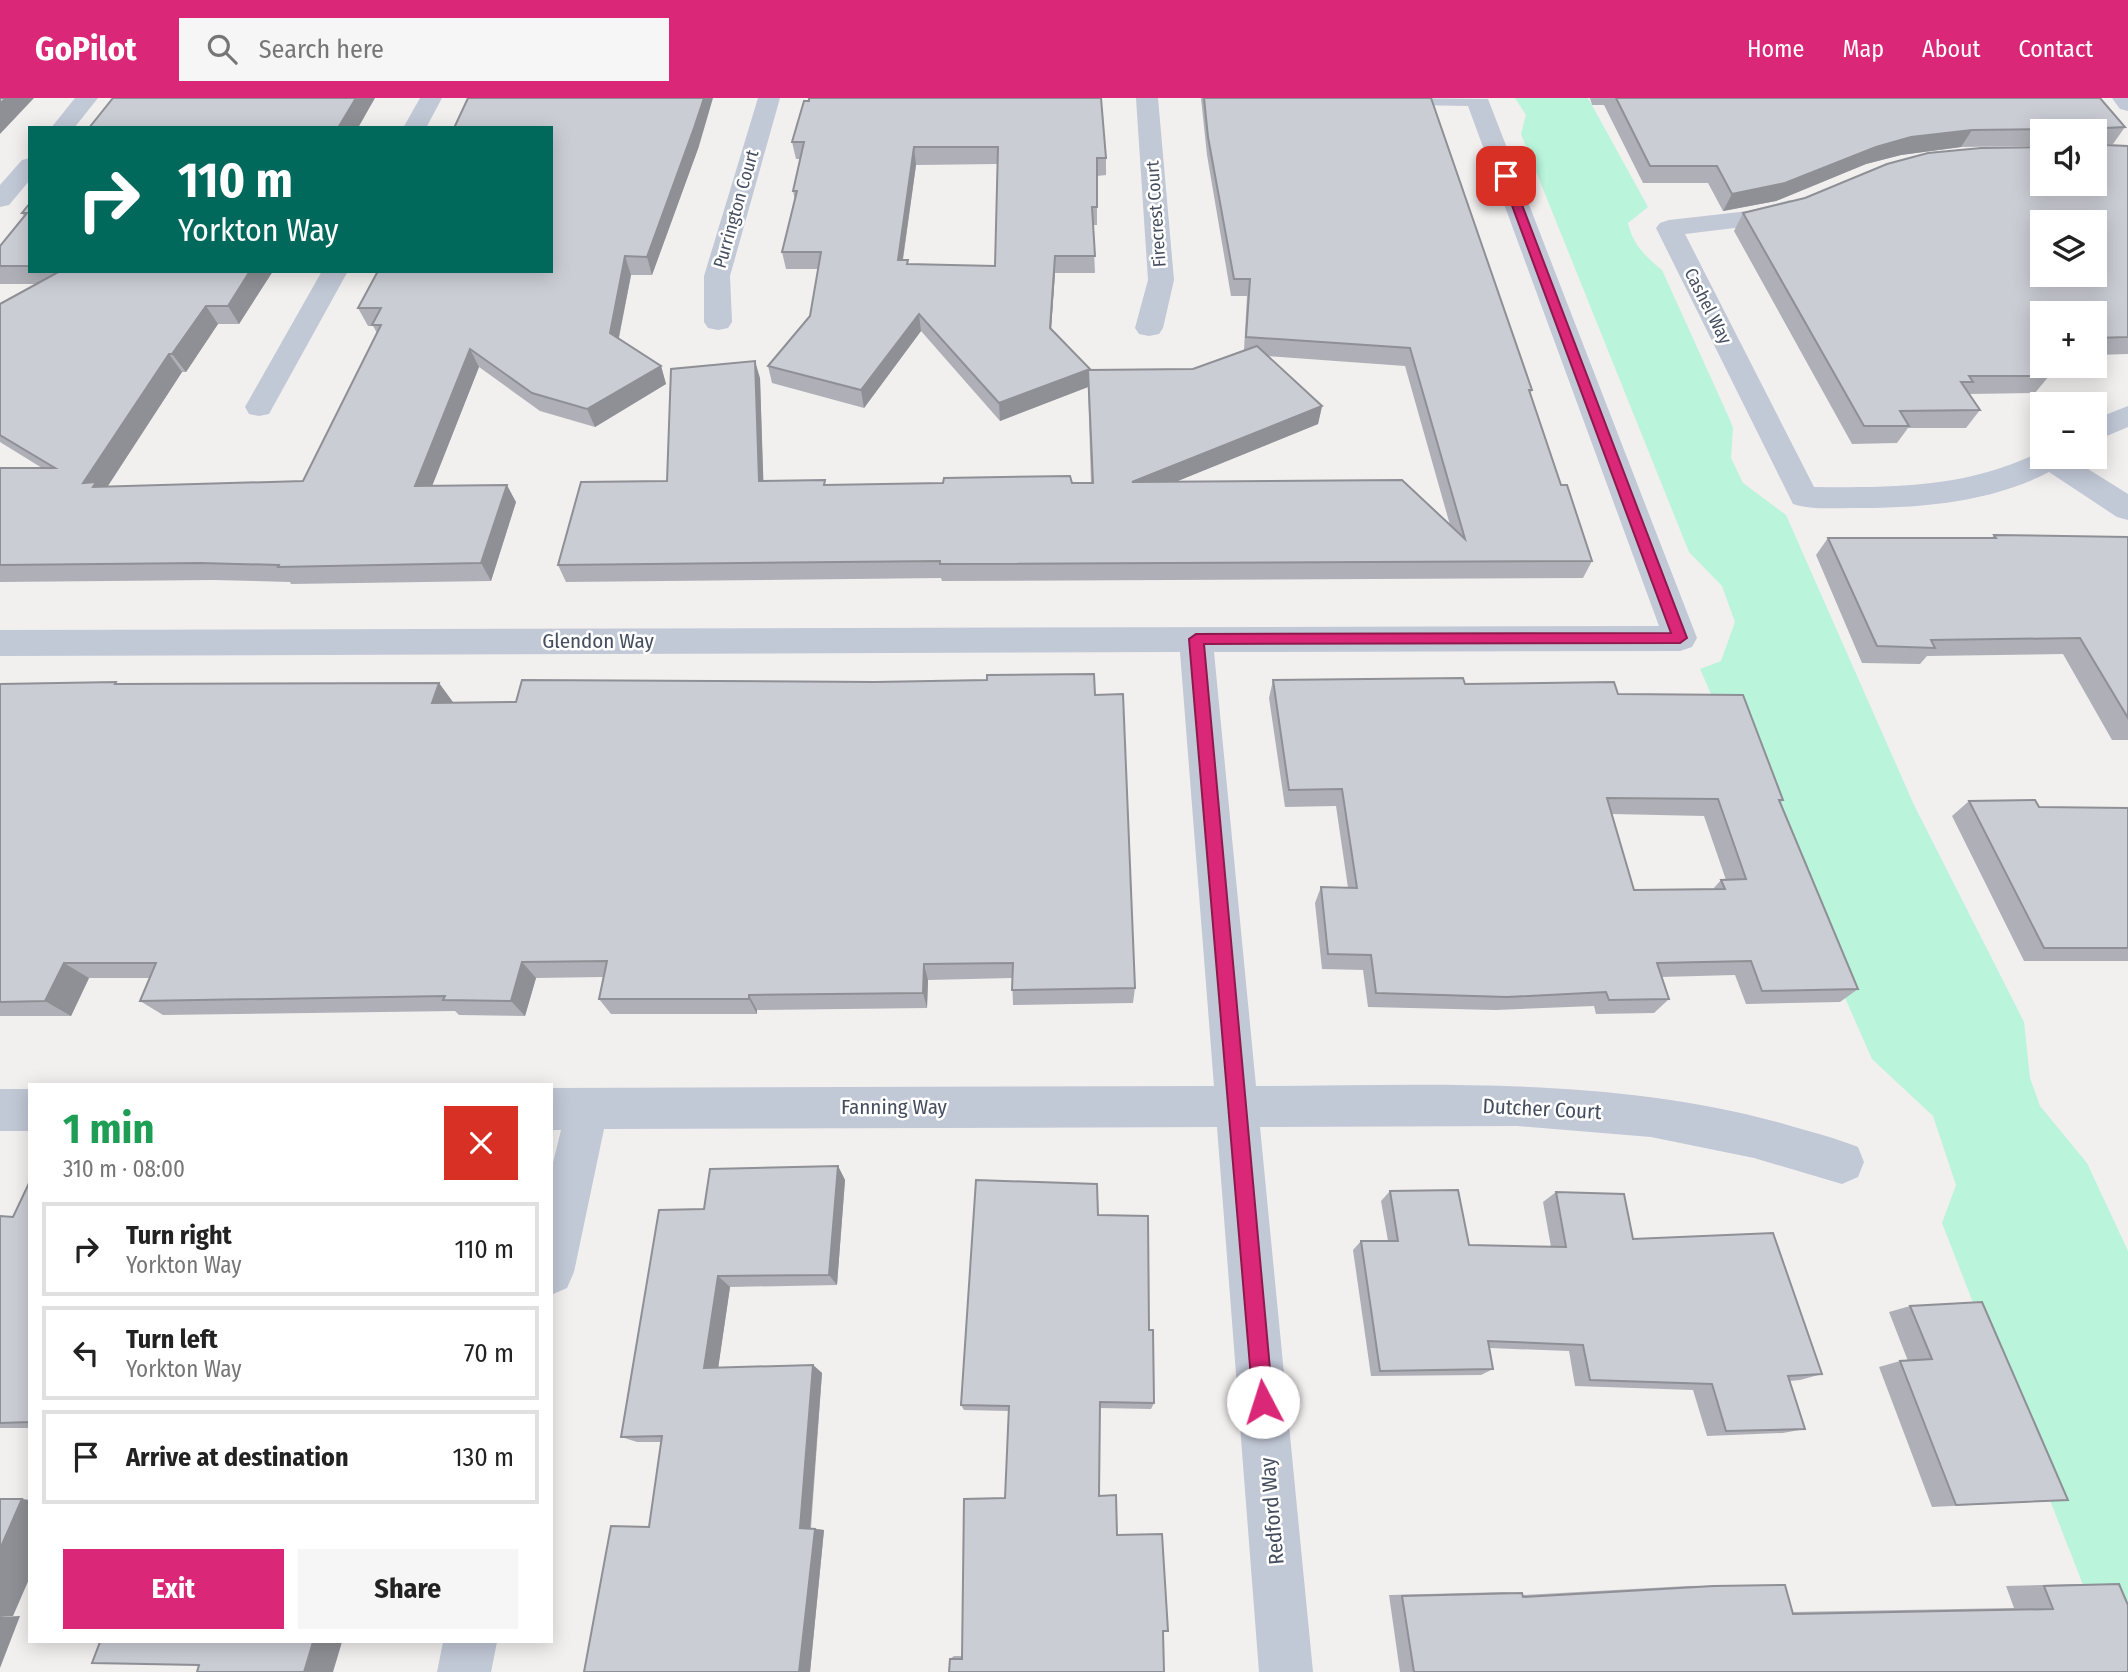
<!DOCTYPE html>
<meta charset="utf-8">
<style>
:root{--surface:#fff;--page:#f6f6f6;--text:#222;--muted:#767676;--line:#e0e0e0;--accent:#db2777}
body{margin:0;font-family:"Fira Sans Condensed",sans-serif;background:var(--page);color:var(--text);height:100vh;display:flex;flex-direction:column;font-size:26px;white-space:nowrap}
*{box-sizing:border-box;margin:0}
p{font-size:23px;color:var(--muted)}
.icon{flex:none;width:38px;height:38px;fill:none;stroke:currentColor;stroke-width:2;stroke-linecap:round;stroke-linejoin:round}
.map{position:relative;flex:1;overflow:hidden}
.sheet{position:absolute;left:28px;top:985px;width:525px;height:560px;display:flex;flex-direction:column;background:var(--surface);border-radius:0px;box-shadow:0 4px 18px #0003}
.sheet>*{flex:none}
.guide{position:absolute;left:28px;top:28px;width:525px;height:147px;border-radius:0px;box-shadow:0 4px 18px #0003;background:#00695c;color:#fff;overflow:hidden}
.controls{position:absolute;left:2030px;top:21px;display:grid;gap:14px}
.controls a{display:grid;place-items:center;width:77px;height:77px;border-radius:0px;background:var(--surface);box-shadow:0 4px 18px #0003;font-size:35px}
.pin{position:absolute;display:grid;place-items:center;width:60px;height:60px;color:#fff;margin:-30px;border-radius:14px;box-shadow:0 4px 10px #0006}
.me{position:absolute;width:77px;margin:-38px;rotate:355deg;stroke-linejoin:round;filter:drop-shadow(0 0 5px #0008)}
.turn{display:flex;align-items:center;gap:24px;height:147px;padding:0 35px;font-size:32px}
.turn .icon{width:91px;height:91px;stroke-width:2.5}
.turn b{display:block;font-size:49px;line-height:60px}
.round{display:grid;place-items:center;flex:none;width:74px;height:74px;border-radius:0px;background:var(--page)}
.overview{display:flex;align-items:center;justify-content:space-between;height:119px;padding:0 35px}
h1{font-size:42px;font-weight:700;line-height:52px;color:#1e9e55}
.primary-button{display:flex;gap:14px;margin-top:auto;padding:14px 35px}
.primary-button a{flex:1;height:80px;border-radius:0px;background:var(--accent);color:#fff;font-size:28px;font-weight:700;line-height:80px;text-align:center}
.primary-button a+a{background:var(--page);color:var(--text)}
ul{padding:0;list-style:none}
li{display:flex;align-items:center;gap:21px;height:94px;margin:0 14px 10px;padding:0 21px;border:4px solid var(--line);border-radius:0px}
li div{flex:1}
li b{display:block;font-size:26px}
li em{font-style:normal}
header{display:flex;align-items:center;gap:42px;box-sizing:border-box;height:98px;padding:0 35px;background:var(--accent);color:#fff}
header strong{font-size:33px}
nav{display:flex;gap:38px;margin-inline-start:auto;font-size:24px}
.search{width:490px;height:63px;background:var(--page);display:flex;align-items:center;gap:18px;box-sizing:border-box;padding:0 24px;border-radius:0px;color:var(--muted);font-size:26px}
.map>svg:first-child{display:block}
.green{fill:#b9f4db}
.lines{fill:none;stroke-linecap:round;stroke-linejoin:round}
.street{fill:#c1c8d6;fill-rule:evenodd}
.wall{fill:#afb0b7;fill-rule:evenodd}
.shaded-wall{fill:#8e9095}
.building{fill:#cbcdd5;stroke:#8e9095;stroke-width:2;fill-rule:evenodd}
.route{fill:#db2777;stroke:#8e194d;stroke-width:2}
.labels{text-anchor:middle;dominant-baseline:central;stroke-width:5;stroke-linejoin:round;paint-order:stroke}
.far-street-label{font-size:18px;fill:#454e5f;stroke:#fff}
.street-label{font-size:21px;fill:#454e5f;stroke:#fff}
</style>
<header>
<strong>GoPilot</strong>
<div class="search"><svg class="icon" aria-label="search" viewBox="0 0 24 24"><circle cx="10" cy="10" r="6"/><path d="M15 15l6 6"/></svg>Search here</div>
<nav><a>Home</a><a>Map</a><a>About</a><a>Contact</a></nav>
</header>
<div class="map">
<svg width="2128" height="1574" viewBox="0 0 2128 1574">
<rect width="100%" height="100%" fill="#f2efef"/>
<path class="green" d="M1515 0H1588L1648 109 1628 125C1633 147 1645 158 1662 172L1730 322 1733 330 1731 360 1743 385 1786 417 1914 707 2024 924 2030 980 2040 1008 2087 1065 2128 1153V1574H2117L1942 1125 1956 1087 1933 1018 1872 961 1700 571 1721 563 1735 524 1722 488 1689 454 1521 36 1526 17Z"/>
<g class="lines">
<g class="street">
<path d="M75 0H98L74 30H51Z"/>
<path d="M420 0H442L426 30H403Z"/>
<path d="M758 0H780L730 178 732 224 728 230 718 232 708 230 704 224V178Z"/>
<path d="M1136 0H1158L1174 182 1163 230 1159 236 1149 238 1139 236 1135 230 1148 182Z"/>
<path d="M1403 0 1488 1 1697 540 1692 549 1680 553 1214 554 1256 988C1432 987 1610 978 1781 1025 1807 1033 1833 1039 1858 1049L1864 1064 1858 1079 1842 1086 1754 1060 1651 1039 1517 1028 1260 1029 1313 1574H1259L1217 1029 604 1031 574 1174 567 1190 551 1197V1073L561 1032H551V990L1214 988 1180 554 0 558V532L1659 528 1468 8 1414 7 1406 5Z"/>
<path d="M2112 0H2128V13L2120 11Z"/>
<path d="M30 60V82L9 107 0 109V87L22 62Z"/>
<path d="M1790 102 1799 104 1802 109 1799 114 1751 128 1685 136 1814 389C1896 390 1968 390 2042 353V359H2069L2128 396V422L2117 419 2049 374C1989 405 1919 410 1853 410 1833 410 1812 412 1793 406L1656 130 1660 125 1669 122 1749 113Z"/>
<path d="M322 173H348L269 316 259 318 249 316 245 309Z"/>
<path d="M2128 308V329L2095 343V321Z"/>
<rect x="0" y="991" width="30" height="42"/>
<path d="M443 1544H497L491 1574H437Z"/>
</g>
</g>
<g class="wall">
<path d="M1201 0H1431L1532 292 1530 297 1561 387 1592 463 1583 480 942 483 941 480 566 484 558 467 667 383 760 280 763 383 826 387 1091 385 1088 289 1000 323 921 233 864 310 772 285 768 268 810 218 818 171H786L782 154 795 103 793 93 800 61H796L792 44 804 3 1106 60V77L1097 78V127H1093L1095 175H1055L1051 231 1090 272 1193 271 1244 252 1247 198H1231L1207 57ZM998 66 995 168 908 166 903 162 916 67ZM1268 258 1405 268 1450 427 1175 384 1318 326 1322 308Z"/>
<path d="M1590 0H2100L2125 29 2113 46 2106 47 2128 48V256L2096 257 2095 259V215H2042V268H2087L2083 272 2045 271 2049 278 2035 295 1969 296 1980 312 1966 330H1908L1897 345 1852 346 1734 133 1743 115 2042 86 2095 33H2042V48L1961 49 1901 57 1866 66 1776 103 1723 113 1708 85H1643L1604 7H1592Z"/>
<path d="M699 48 652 177H631L619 240 661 268 666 286 595 329 540 313 479 269 432 388 516 404 491 483 291 486 290 484 214 482 0 484V370H42L0 344V206L36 186H0V148L24 118 22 115 30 105V173H273L239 226H218L186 274H182L107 389 303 383 377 235 373 228H368L358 210Z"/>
<path d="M1994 437 2128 439V642H2112L2063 556 1927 558 1920 566 1862 565 1816 457 1828 440H1992Z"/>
<path d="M1273 582 1465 586 1618 596 1783 702 1780 705 1858 891 1840 904 1746 906 1735 877 1661 879 1669 901 1654 915 1596 916 1594 908 1496 912 1368 909 1363 872 1322 871 1315 805 1321 789 1348 790 1336 708 1285 709 1269 600ZM1612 716 1704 718 1726 782H1721L1713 791 1634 792Z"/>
<path d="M439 585 452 605 1095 597 1135 890 1133 905 1013 907 1012 880 928 882 927 910 757 912V916H611L599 901 603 879 536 880 525 918 459 917 455 913 163 917 140 903 149 880H89L71 918H0V586Z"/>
<path d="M1969 703 2039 709 2128 710V863H2024L1952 718Z"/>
<path d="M838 1068 845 1082 837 1187 730 1189 718 1270 813 1267 822 1275 811 1430 824 1432 810 1574H584L649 1429 661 1344H637L621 1339 704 1111Z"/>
<path d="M30 1083V1330H0V1118L13 1119Z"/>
<path d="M1390 1093 1469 1147 1551 1149 1543 1104 1556 1094 1633 1141 1822 1276 1800 1282 1790 1283 1805 1331 1783 1335 1707 1338 1693 1292 1575 1288 1569 1253 1489 1250 1493 1271 1481 1277 1371 1278 1353 1152 1361 1143H1388L1381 1103Z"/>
<path d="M1910 1208 2068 1402 1932 1409 1879 1269 1900 1263H1908L1889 1214Z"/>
<path d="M1149 1232 1154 1305 1151 1311 1099 1310V1398L1163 1533 1164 1574 950 1561 954 1558H962L1005 1400 1009 1313 964 1312 961 1307Z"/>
<path d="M2078 1486H2119L2128 1574H1400L1389 1497 1504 1494 1522 1495 1523 1497 1688 1488 1785 1487 1793 1514 2014 1510 2006 1488Z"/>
</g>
<g class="shaded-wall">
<path d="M6 0H34L0 36V6Z"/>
<path d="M356 0H375L358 30H338Z"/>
<path d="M704 0H713L699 48 652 177 647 159Z"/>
<path d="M1972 32 1961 49 1901 57 1866 66 1776 103 1723 113 1732 96 1876 49 1911 39Z"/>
<path d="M914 49 916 67 900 180 898 162Z"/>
<path d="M625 158 631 177 616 253 610 235Z"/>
<path d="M1055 158V175L1050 247V230Z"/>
<path d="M250 173H273L239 226 228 208Z"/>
<path d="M206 208 218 226 186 274 172 256Z"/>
<path d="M919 216 921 233 864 310 861 292Z"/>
<path d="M470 251 479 269 425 406 415 388Z"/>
<path d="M169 256 182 274 104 394 83 385Z"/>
<path d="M755 263 760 280 764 401 759 383Z"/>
<path d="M661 268 666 286 595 329 587 311Z"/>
<path d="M1088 272V289L1000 323 999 305Z"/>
<path d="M1322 308 1318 326 1131 402 1132 384Z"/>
<path d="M507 387 516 404 491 483 481 465Z"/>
<path d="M439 585 453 604 446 624 432 605Z"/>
<path d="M522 864 536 880 525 918 511 903Z"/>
<path d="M64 865 89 880 71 918 45 903Z"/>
<path d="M924 866 928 882 927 910 923 895Z"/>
<path d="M749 897 757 912V916L749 901Z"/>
<path d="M838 1068 845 1082 837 1187 829 1177Z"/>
<path d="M718 1178 730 1189 717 1278 704 1270Z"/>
<path d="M813 1267 822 1275 810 1432 800 1430Z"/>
<path d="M22 1401 30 1402V1479L13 1518 0 1519V1451Z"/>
<path d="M815 1431 824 1432 810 1574H799Z"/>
<path d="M20 1518 0 1570V1519Z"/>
<path d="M313 1544H342L333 1574H304Z"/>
</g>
<g class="building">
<path d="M0 0H6L0 6Z"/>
<path d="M113 0H356L338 30H89Z"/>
<path d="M468 0H704L694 30 647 159 625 158 610 235 661 268 587 311 532 295 470 251 415 388 507 387 481 465 278 469 279 467 200 465 0 467V370H55L0 337V206L60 173H250L228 208H206L172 256H169L83 385 96 384 93 389 303 383 381 227H372L381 210H358L378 173H551V30H454Z"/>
<path d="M809 0H1101L1106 60H1097V109H1092L1095 158H1055L1050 230 1090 271 999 305 919 216 861 292 768 268 810 218 821 154H782L797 93H793L804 44H792L804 3H809ZM914 49H998L995 168 907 166 908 162H898Z"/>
<path d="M1204 0H1431L1532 292H1529L1561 387H1567L1592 463 940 466V463L558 467 581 384 667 383 671 271 755 263 759 383 825 382 824 387 943 385 944 380 1070 378 1072 385H1093L1088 272 1193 271 1257 248 1322 308 1132 384 1402 382 1465 441 1410 250 1246 239 1250 181H1234L1208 39Z"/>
<path d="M1616 0H2100L2125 29 2106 30V47L2128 48V239L2095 240V215H2042V254H2032L2049 278H1969L1973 284H1961L1980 312 1900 313 1909 328H1864L1743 115 1805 100 1887 66 1928 55 1981 50 2042 49V86H2095V33H2056V31L1972 32 1911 39 1876 49 1785 85 1732 96 1717 68H1650ZM2042 124H2095V177H2042Z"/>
<path d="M30 105V168H0V148L27 115H22Z"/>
<path d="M1994 437 2128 439V620L2080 540 1931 542 1935 550 1877 548 1828 440H1996Z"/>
<path d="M1094 576 1095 597 1123 596 1135 890 1012 892 1013 865 924 866 923 895 749 897V901H599L607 863 522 864 511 903 443 902 445 898 140 903 156 865H64L45 903 0 904V586L116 584 115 586 439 585 432 605 516 604 522 582 875 584 987 582V577Z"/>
<path d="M1463 580 1465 586 1614 584 1618 596 1743 597 1783 702H1779L1858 891 1762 893 1751 863 1657 865 1669 901 1609 902 1606 894 1507 899 1376 895 1371 857 1328 856 1321 789 1357 790 1342 691 1289 692 1273 582ZM1607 700 1718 701 1746 781 1721 782 1725 791 1634 792Z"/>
<path d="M2035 702 2039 709 2128 710V850H2044L1969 703Z"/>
<path d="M838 1068 829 1177 718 1178 704 1270 813 1267 800 1430 815 1431 799 1574H584L611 1428 649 1429 662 1338 621 1339 659 1112 704 1111 710 1071Z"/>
<path d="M976 1082 1097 1086 1098 1117 1148 1118 1149 1232H1153L1154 1305 1100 1304 1099 1398 1116 1397 1117 1437 1162 1436 1168 1533H1163L1164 1574H949L950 1561H962L964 1401 1005 1400 1009 1308 961 1307Z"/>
<path d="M30 1083V1324L0 1325V1118L13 1119Z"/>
<path d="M1458 1092 1469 1147 1566 1149 1556 1094 1624 1096 1633 1141 1773 1135 1822 1276 1788 1278 1805 1331 1726 1333 1712 1286 1590 1282 1583 1247 1488 1243 1493 1271 1380 1273 1361 1143H1398L1390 1093Z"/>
<path d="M1982 1204 2068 1402 1956 1407 1900 1263 1932 1261 1910 1208Z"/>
<path d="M0 1401H22L0 1451Z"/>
<path d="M2119 1486 2128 1507V1574H1414L1402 1498 1522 1495 1523 1499 1714 1488 1785 1487 1793 1516 2053 1511 2044 1488Z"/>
<path d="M100 1544H313L304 1574H197L199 1567 92 1565Z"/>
</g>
<path class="route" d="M1506 75 1511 78 1687 540 1680 545 1204 546 1273 1304 1270 1311 1263 1314 1256 1311 1253 1304 1189 541 1196 536 1671 535 1501 78Z"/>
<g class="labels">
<g class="far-street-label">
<text transform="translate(736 111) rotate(-74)">Purrington Court</text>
<text transform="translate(1156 116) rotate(-94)">Firecrest Court</text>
<text transform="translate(1708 208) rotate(63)">Cashel Way</text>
</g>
<g class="street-label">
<text x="598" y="543">Glendon Way</text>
<text x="894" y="1009">Fanning Way</text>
<text transform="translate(1542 1011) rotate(3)">Dutcher Court</text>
<text transform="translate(1272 1413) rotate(-95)">Redford Way</text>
</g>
</g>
</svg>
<div class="controls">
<a><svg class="icon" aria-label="sound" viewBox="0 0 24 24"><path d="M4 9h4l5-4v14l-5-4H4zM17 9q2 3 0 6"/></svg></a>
<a><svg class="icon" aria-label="layers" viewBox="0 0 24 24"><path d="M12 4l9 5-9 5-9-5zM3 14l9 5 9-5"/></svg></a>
<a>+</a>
<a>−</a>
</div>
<div class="pin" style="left:1506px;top:78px;background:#d93025"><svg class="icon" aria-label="arrive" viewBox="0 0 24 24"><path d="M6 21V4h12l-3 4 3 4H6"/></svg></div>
<svg class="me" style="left:1263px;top:1304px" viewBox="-20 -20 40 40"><circle r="19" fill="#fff"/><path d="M0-13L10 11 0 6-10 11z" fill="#db2777"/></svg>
<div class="guide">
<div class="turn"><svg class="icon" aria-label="right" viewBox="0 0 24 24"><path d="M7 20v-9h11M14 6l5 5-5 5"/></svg><div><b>110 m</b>Yorkton Way</div></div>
</div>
<section class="sheet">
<div class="overview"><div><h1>1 min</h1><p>310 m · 08:00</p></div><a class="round" style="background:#d93025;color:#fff"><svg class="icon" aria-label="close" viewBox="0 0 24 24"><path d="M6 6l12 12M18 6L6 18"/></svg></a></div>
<ul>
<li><svg class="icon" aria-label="right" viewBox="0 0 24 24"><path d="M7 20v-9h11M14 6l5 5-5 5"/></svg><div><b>Turn right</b><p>Yorkton Way</p></div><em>110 m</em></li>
<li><svg class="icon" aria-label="left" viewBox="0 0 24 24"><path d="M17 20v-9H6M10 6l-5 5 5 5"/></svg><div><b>Turn left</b><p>Yorkton Way</p></div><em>70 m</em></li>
<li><svg class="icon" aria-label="arrive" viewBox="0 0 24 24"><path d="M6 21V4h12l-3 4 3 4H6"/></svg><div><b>Arrive at destination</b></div><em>130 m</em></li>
</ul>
<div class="primary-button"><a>Exit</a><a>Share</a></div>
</section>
</div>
